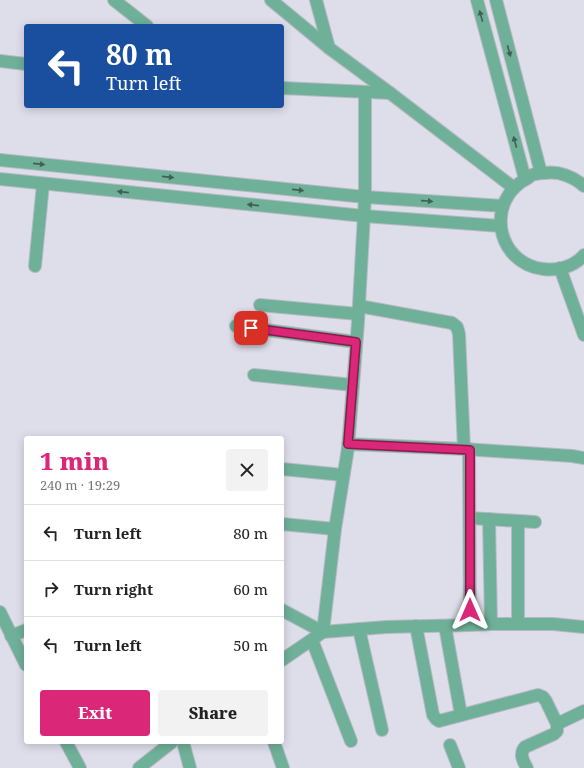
<!DOCTYPE html>
<meta charset="utf-8">
<style>
:root{--surface:#fff;--page:#f2f2f2;--text:#222;--muted:#767676;--line:#e0e0e0;--accent:#db2777}
body{margin:0;font-family:"Noto Serif",serif;background:var(--page);color:var(--text);height:100vh;display:flex;flex-direction:column;font-size:15px;white-space:nowrap}
*{box-sizing:border-box;margin:0}
p{font-size:13px;color:var(--muted)}
.icon{flex:none;width:22px;height:22px;fill:none;stroke:currentColor;stroke-width:2;stroke-linecap:round;stroke-linejoin:round}
.map{position:relative;flex:1;overflow:hidden}
.sheet{position:absolute;left:24px;top:436px;width:260px;height:308px;display:flex;flex-direction:column;background:var(--surface);border-radius:4px;box-shadow:0 2px 10px #0003}
.sheet>*{flex:none}
.banner{position:absolute;left:24px;top:24px;width:260px;height:84px;border-radius:4px;box-shadow:0 2px 10px #0003;background:#1a4fa0;color:#fff;overflow:hidden}
.pin{position:absolute;display:grid;place-items:center;width:34px;height:34px;color:#fff;margin:-17px;border-radius:8px;box-shadow:0 2px 6px #0006}
.me{position:absolute;width:44px;margin:-22px;rotate:0deg;stroke-linejoin:round;filter:drop-shadow(0 0 3px #0008)}
.turn{display:flex;align-items:center;gap:14px;height:84px;padding:0 16px;font-size:18px}
.turn .icon{width:52px;height:52px;stroke-width:2.5}
.turn b{display:block;font-size:28px;line-height:34px}
.round{display:grid;place-items:center;flex:none;width:42px;height:42px;border-radius:4px;background:var(--page)}
.headline{display:flex;align-items:center;justify-content:space-between;height:68px;padding:0 16px}
h1{font-size:24px;font-weight:800;line-height:30px;color:var(--accent)}
.primary-button{display:flex;gap:8px;margin-top:auto;padding:8px 16px}
.primary-button a{flex:1;height:46px;border-radius:4px;background:var(--accent);color:#fff;font-size:16px;font-weight:800;line-height:46px;text-align:center}
.primary-button a+a{background:var(--page);color:var(--text)}
ul{padding:0;list-style:none}
li{display:flex;align-items:center;gap:12px;height:56px;padding:0 16px;border-top:1px solid var(--line)}
li div{flex:1}
li b{display:block;font-size:15px}
li em{font-style:normal}
.map>svg:first-child{display:block}
.lines{fill:none;stroke-linecap:round;stroke-linejoin:round}
.minor-casing{stroke:#b8b9c4;stroke-width:14}
.tertiary-casing{stroke:#b8b9c4;stroke-width:14}
.minor{stroke:#6fb098;stroke-width:12}
.tertiary{stroke:#6fb098;stroke-width:12}
.oneway{fill:#435d57}
.route-casing{stroke:#8e194d;stroke-width:10}
.route{stroke:#db2777;stroke-width:7}
</style>
<div class="map">
<svg width="584" height="768" viewBox="0 0 584 768">
<rect width="100%" height="100%" fill="#dddeea"/>
<g class="lines">
<defs>
<g id="minor">
<path d="M114 0 147 26"/>
<path d="M271 0 329 48"/>
<path d="M316 0 329 48 390 93 514 188"/>
<path d="M0 61 26 64"/>
<path d="M282 88 390 93"/>
<path d="M35 266 43 184"/>
<path d="M260 305 358 314"/>
<path d="M359 306 452 323 457 327 459 334 464 449"/>
<path d="M236 326 356 342"/>
<path d="M254 375 353 385"/>
<path d="M348 444 464 449 572 456 584 458"/>
<path d="M469 449 470 625"/>
<path d="M282 469 343 475"/>
<path d="M470 518 535 522"/>
<path d="M489 519 491 624"/>
<path d="M282 524 335 529"/>
<path d="M282 610 323 632 335 529 348 448 358 322 365 197V92"/>
<path d="M0 612 26 665"/>
<path d="M518 624V521"/>
<path d="M416 626 433 715 436 719 439 721 538 695 543 697 546 701 557 724V731L554 734 525 747C519 754 523 761 527 768"/>
<path d="M445 626 461 715"/>
<path d="M359 629 382 730"/>
<path d="M11 636 26 630"/>
<path d="M312 640 351 741"/>
<path d="M282 660 323 632 386 627 470 625 491 624H553L584 627"/>
<path d="M557 724 584 711"/>
<path d="M66 742 80 768"/>
<path d="M183 742 190 768"/>
<path d="M274 742 283 768"/>
<path d="M450 745 459 768"/>
<path d="M139 768 172 742"/>
</g>
<g id="tertiary">
<path d="M477 0 525 179"/>
<path d="M496 0 541 173"/>
<path d="M0 160 365 197 503 206"/>
<path d="M0 179 364 216 501 226"/>
<path d="M584 186C574 177 559 171 545 173 542 173 539 173 536 174 533 174 530 176 528 178 485 199 495 263 543 269 557 271 574 267 584 255"/>
<path d="M560 268 584 335"/>
</g>
</defs>
<use href="#minor" class="minor-casing"/>
<use href="#tertiary" class="tertiary-casing"/>
<use href="#minor" class="minor"/>
<use href="#tertiary" class="tertiary"/>
</g>
<defs><path id="oneway-solid" d="M-6-.8H1V-3.2L6.5 0L1 3.2V.8H-6Z"/></defs>
<g class="oneway">
<use href="#oneway-solid" transform="translate(481 16) rotate(-105)"/>
<use href="#oneway-solid" transform="translate(509 51) rotate(75)"/>
<use href="#oneway-solid" transform="translate(515 142) rotate(-105)"/>
<use href="#oneway-solid" transform="translate(39 164) rotate(6)"/>
<use href="#oneway-solid" transform="translate(168 177) rotate(6)"/>
<use href="#oneway-solid" transform="translate(298 190) rotate(6)"/>
<use href="#oneway-solid" transform="translate(123 192) rotate(-174)"/>
<use href="#oneway-solid" transform="translate(427 201) rotate(4)"/>
<use href="#oneway-solid" transform="translate(253 205) rotate(-174)"/>
</g>
<g class="lines">
<defs>
<path id="route" d="M251 328 356 342 348 444 470 450V610"/>
</defs>
<use href="#route" class="route-casing"/>
<use href="#route" class="route"/>
</g>
</svg>
<div class="pin" style="left:251px;top:328px;background:#d93025"><svg class="icon" aria-label="arrive" viewBox="0 0 24 24"><path d="M6 21V4h12l-3 4 3 4H6"/></svg></div>
<svg class="me" style="left:470px;top:610px" viewBox="-20 -20 40 40"><path d="M0-17L14 15 0 8-14 15z" fill="#db2777" stroke="#fff" stroke-width="4"/></svg>
<div class="banner">
<div class="turn"><svg class="icon" aria-label="left" viewBox="0 0 24 24"><path d="M17 20v-9H6M10 6l-5 5 5 5"/></svg><div><b>80 m</b>Turn left</div></div>
</div>
<section class="sheet">
<div class="headline"><div><h1>1 min</h1><p>240 m · 19:29</p></div><a class="round"><svg class="icon" aria-label="close" viewBox="0 0 24 24"><path d="M6 6l12 12M18 6L6 18"/></svg></a></div>
<ul>
<li><svg class="icon" aria-label="left" viewBox="0 0 24 24"><path d="M17 20v-9H6M10 6l-5 5 5 5"/></svg><div><b>Turn left</b></div><em>80 m</em></li>
<li><svg class="icon" aria-label="right" viewBox="0 0 24 24"><path d="M7 20v-9h11M14 6l5 5-5 5"/></svg><div><b>Turn right</b></div><em>60 m</em></li>
<li><svg class="icon" aria-label="left" viewBox="0 0 24 24"><path d="M17 20v-9H6M10 6l-5 5 5 5"/></svg><div><b>Turn left</b></div><em>50 m</em></li>
</ul>
<div class="primary-button"><a>Exit</a><a>Share</a></div>
</section>
</div>
